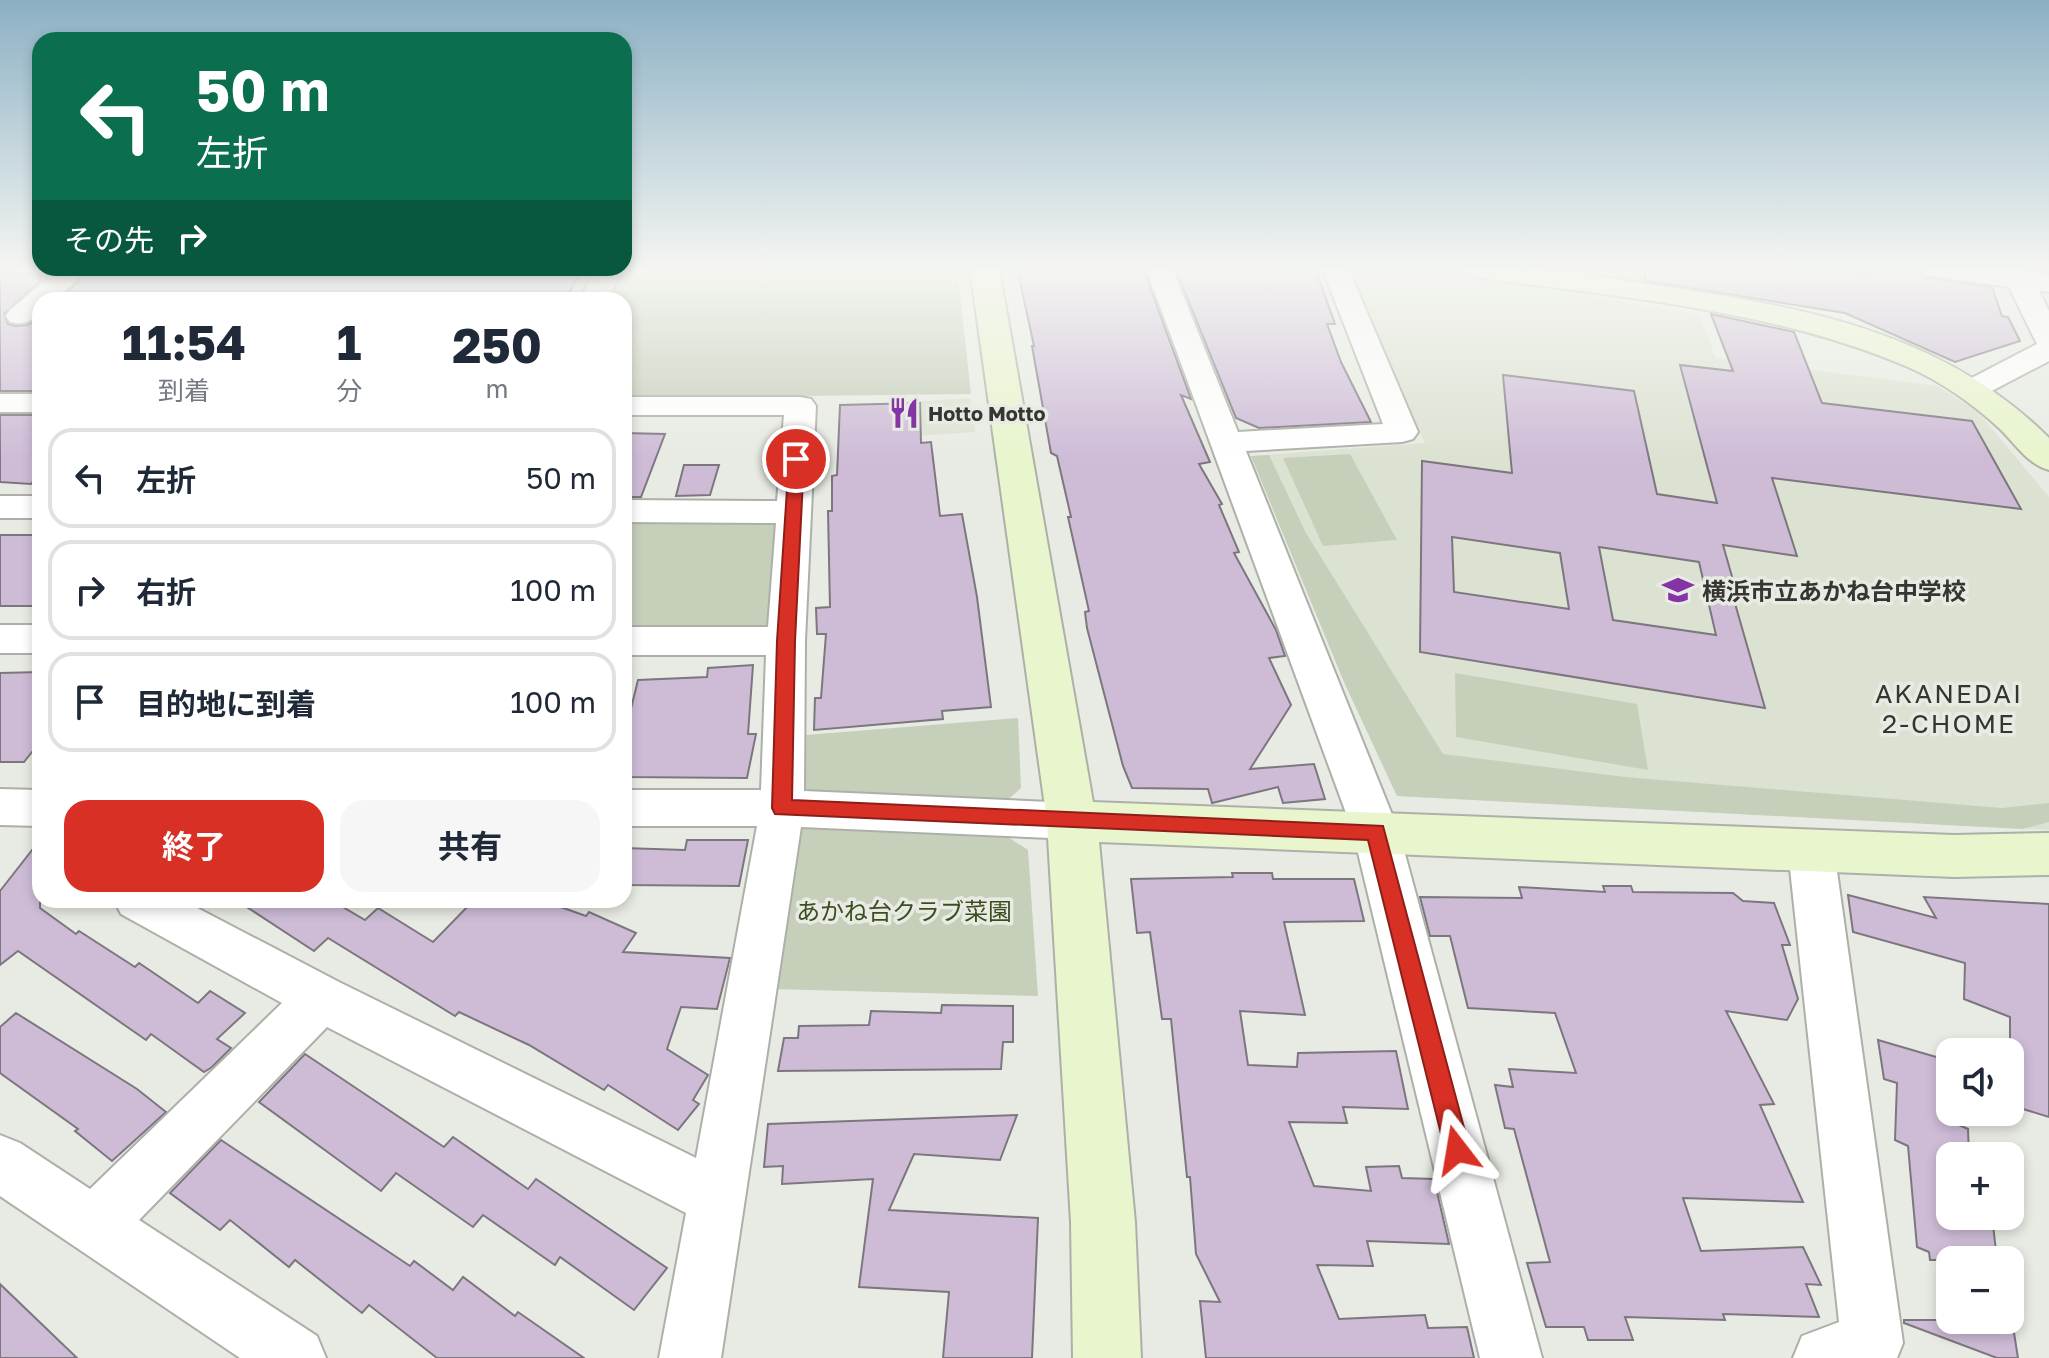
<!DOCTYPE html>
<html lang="ja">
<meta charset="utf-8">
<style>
:root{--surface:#fff;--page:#f6f6f7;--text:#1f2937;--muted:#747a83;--line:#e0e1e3;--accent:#d93025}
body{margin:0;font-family:"Golos Text","Noto Sans JP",sans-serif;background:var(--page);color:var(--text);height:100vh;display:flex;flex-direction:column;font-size:30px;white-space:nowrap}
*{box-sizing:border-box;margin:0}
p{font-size:26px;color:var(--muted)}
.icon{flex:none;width:44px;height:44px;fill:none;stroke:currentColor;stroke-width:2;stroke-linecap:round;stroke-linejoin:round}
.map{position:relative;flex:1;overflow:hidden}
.sheet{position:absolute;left:32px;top:292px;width:600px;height:616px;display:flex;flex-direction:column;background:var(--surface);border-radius:24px;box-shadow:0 4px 12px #0003}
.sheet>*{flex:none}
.hud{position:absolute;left:32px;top:32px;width:600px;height:244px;border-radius:24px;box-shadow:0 4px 12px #0003;background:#0b6e4f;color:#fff;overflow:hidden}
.tools{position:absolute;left:1936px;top:1038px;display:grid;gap:16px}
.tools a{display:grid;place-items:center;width:88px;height:88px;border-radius:16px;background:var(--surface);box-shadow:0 4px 12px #0003;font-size:40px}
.pin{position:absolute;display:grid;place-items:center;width:68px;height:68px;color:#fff;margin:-34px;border:4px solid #fff;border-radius:50%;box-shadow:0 2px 8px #0007}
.me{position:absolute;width:88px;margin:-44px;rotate:346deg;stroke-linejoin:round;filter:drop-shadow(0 0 6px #0008)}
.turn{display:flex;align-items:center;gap:28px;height:168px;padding:0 32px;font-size:36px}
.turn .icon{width:104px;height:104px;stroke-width:2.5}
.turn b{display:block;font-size:56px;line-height:68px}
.then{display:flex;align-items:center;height:76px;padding:0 32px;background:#0003;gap:16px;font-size:30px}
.eta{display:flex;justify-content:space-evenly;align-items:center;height:136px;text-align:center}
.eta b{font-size:48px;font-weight:700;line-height:56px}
.cta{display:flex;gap:16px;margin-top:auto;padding:16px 32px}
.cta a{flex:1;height:92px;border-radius:24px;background:var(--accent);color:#fff;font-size:32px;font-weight:700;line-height:92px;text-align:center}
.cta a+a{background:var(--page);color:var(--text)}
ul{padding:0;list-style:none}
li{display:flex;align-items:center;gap:24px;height:100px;margin:0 16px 12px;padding:0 16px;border:4px solid var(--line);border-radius:24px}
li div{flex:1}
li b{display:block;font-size:30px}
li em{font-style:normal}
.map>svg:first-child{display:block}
.built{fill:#dce2d2}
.green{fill:#c6cfba}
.building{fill:#cebcd7;stroke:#7c777f;stroke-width:2;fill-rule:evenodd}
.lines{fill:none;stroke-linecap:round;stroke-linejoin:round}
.street-casing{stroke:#adb0a8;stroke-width:4}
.secondary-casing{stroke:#adb0a8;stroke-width:4}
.street{fill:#fff;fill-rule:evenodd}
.secondary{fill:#e8f5cd;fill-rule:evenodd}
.route{fill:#d93025;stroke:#8d1f18;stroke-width:2}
.labels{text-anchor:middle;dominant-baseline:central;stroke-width:7;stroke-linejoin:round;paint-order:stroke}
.far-poi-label{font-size:20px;font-weight:bold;fill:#343632;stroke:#e8ebe3;text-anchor:start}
.poi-label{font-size:24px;font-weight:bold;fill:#343632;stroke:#e8ebe3;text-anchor:start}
.park-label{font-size:24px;fill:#3d4d1f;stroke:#e8ebe3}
.neighbourhood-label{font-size:26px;letter-spacing:2px;fill:#343632;stroke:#e8ebe3}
</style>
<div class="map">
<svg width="2049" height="1358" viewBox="0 0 2049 1358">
<rect width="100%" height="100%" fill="#e8ebe3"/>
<g class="built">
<path d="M1349 268H1403L1699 314 1716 358 1938 386 1977 411 2049 497V830L1397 796 1344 682 1251 456 1425 443Z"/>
<path d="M970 398 975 432 882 438 880 404Z"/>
</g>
<g class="green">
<path d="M619 268H957L971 394 624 398V300H603Z"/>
<path d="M1567 268H1644L1646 286 1567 274Z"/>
<path d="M1350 454 1397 540 1323 546 1283 458Z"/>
<path d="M1269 455 1306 533 1443 754 1625 777 2002 808 2049 803V822L2022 829 1397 796 1344 682 1251 456Z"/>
<path d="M624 519H783L767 627 624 626Z"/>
<path d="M1455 673 1637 704 1648 770 1456 737Z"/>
<path d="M1018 718 1021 788 1005 802 812 793 800 784 806 735Z"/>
<path d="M807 821 1000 832 1028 850 1038 996 772 989 794 837Z"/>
</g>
<g class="building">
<path d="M92 268H583L565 300H59Z"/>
<path d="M1017 268H1143L1191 399 1181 395 1210 462 1199 464 1222 504 1219 505 1239 552 1234 553 1276 630 1285 656 1269 658 1291 705 1250 769 1314 764 1325 799 1283 803 1278 787 1212 803 1208 789 1132 788 1123 766 1087 628 1085 612 1089 611 1068 517H1071L1057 456 1051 453 1032 346H1034Z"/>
<path d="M1175 268H1199L1200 270 1315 268 1335 324H1327L1341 362 1371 422 1259 428 1236 418Z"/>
<path d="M1646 268H1815L1870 275 1871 268H1918L1924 277 1992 287 2002 316 2008 317 2020 341 1955 362 1845 313 1645 281Z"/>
<path d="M0 274 40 275V281L4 314 8 324 15 326 28 325 40 317V391H0Z"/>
<path d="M1711 314 1794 332 1822 403 1972 421 2021 509 1772 478 1797 556 1723 545 1735 587 1730 586 1765 708 1420 652 1422 461 1512 473 1503 375 1634 391 1657 494 1717 503 1680 365 1733 371ZM1452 537 1560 553 1569 609 1454 592ZM1599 547 1699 562 1716 635 1613 620Z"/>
<path d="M920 403 921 443 931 442 940 516 962 514 977 597 991 707 942 711 943 719 814 730 815 698H821L826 634H817L816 608 830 607 828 511H832V476L837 475 840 405Z"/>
<path d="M0 415H40V474L31 484 0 482Z"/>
<path d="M624 433 665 434 641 497H624Z"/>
<path d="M684 465H719L710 495 676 496Z"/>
<rect x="0" y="535" width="40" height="71"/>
<path d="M753 665 748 734H756L747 778 624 777V737L638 680 707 677 708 668Z"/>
<path d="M40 672V752H32L24 762H0V673Z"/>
<path d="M40 840V908L76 934 79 931 135 967 139 963 198 1003 210 991 245 1013 217 1039 231 1048 212 1067 204 1072 151 1034 146 1040 18 951 0 965V891Z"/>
<path d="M687 840H748L739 886 624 885V848L685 850Z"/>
<path d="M1232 873H1272L1273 879H1354L1364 921 1284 922 1305 1015 1240 1011 1248 1065 1297 1067 1298 1053 1396 1051 1408 1109 1343 1107 1347 1123 1289 1122 1314 1186 1371 1191 1366 1167 1399 1166 1402 1178 1434 1179 1449 1244 1367 1241 1373 1266 1317 1265 1339 1319 1425 1315 1428 1328 1467 1327 1474 1358H1206L1200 1301 1220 1302 1196 1254 1190 1177H1187L1171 1019H1162L1150 932 1137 933 1131 879 1233 877Z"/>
<path d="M1603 886H1631L1633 892 1733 893 1743 901 1774 903 1790 945H1782L1798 999 1787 1020 1726 1011 1774 1104 1760 1105 1803 1202 1683 1198 1701 1251 1803 1247 1821 1285 1806 1284 1819 1317 1723 1314 1725 1320 1625 1317 1633 1340H1588L1584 1327H1546L1527 1263 1550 1262 1514 1129 1505 1128 1495 1085 1513 1087 1509 1069 1576 1073 1555 1013 1468 1008 1450 936H1430L1420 897 1522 898 1519 887 1605 892Z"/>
<path d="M1848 895 1936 918 1924 897 2049 904V1117L2010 1105V1017L1964 999 1965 963 1853 932Z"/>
<path d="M236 900H331L365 920 378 908 433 942 474 900H483L495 906 502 900H541L586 916 589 912 636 933 623 952 730 958 717 1009 681 1007 667 1049 708 1075 693 1100 699 1104 678 1130 608 1085 604 1090 529 1045 459 1012 455 1016 328 938 314 951Z"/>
<path d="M942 1005 1013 1006V1042H1003L1001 1069 778 1071 784 1038H798L799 1026 869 1025 871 1011 941 1013Z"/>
<path d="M16 1013 137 1089 166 1112 112 1161 75 1131 78 1129 0 1073V1027Z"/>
<path d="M1878 1040 1950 1061V1121L1968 1129 1969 1156H1950V1216H1992L1997 1260H1930L1929 1252 1917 1247 1908 1146 1895 1140 1897 1083 1884 1079Z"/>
<path d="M305 1054 444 1147 453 1137 528 1189 536 1179 667 1268 634 1310 560 1257 555 1265 483 1215 473 1227 396 1173 381 1191 259 1102Z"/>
<path d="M1017 1115 1000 1160 914 1154 889 1210 1038 1218 1032 1358H943L949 1292 859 1287 873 1179 782 1184 783 1166 764 1167 768 1124Z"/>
<path d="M221 1140 410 1266 414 1261 453 1290 463 1277 515 1316 518 1312 584 1358H437L369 1305 362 1313 295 1260 289 1267 230 1220 220 1230 170 1193Z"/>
<path d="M0 1284 77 1358H0Z"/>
<path d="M1904 1320H2012L2018 1358H1997L1904 1323Z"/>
</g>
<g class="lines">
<defs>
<g id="street">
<path d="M60 268H89L55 300H40V313C30 322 24 325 10 322L6 316 10 310Z"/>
<path d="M597 268H623L607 300H579Z"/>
<path d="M1146 268H1172L1238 432 1383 424 1322 268H1348L1418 432 1413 439 1402 442 1246 451 1399 832 1542 1358H1480L1353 832Z"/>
<path d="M1921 268H2027L2030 273 2049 276V292L2039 291 2049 311V361L1984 395 1973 398 1962 395 1958 389 1962 383 2037 344 2009 287 1934 276 1925 274Z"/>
<rect x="0" y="394" width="40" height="18"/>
<path d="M624 397H800L811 399 816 406 805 641 804 791 1072 803 1088 808 1094 821 1088 834 1072 839 801 827 721 1358H659L686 1213 327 1027 139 1220 317 1336 326 1358H240L0 1196V1135L20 1143 90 1189 282 1003 121 914 114 900H182L339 982 696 1158 757 826H624V790H761L766 655H624V627H768L776 523 624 522V500L777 501 784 415H624Z"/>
<rect x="0" y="496" width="40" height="22"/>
<rect x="0" y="625" width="40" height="28"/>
<path d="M0 789 40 790V826L0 825Z"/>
<path d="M1811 831 1827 837 1834 850 1903 1343 1897 1358H1793L1802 1336 1839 1322 1788 850 1795 837Z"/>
</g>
<g id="secondary">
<path d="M970 268H999L1093 802 1954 835 2049 833V875L1954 877 1099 842 1135 1222 1141 1358H1073L1071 1222 1047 821Z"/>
<path d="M1459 268C1520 263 1581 274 1641 283 1790 305 1938 327 2049 438V470C2027 464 2015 443 1999 428 1973 404 1940 381 1908 367 1772 309 1619 297 1474 277L1464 274Z"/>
</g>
</defs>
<use href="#street" class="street-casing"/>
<use href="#secondary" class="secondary-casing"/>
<use href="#street" class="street"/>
<use href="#secondary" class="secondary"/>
</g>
<linearGradient id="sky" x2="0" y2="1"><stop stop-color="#8bb0c4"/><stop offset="0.59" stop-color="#f5f6f2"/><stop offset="1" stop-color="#f5f6f2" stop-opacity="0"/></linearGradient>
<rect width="2049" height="458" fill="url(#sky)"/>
<path class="route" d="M796 455 804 459 795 641 792 800 1383 826 1470 1150 1466 1159 1457 1162 1448 1159 1445 1150 1368 840 775 814 772 808 777 641 789 459Z"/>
<defs>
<symbol id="restaurant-bare" viewBox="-9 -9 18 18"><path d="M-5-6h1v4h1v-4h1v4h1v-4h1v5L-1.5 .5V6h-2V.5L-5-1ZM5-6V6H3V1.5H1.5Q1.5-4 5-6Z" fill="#8434a5" stroke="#e8ebe3" stroke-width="2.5" paint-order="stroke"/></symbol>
<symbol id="school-bare" viewBox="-9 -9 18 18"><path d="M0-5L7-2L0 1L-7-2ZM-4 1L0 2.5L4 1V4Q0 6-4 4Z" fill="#8434a5" stroke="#e8ebe3" stroke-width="2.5" paint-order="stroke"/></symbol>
</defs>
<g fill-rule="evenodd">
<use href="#restaurant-bare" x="882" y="391" width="44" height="44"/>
<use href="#school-bare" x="1656" y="568" width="44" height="44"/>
</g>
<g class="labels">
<g class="far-poi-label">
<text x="928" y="413">Hotto Motto</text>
</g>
<g class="poi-label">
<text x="1702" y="590">横浜市立あかね台中学校</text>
</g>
<g class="park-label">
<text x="904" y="910">あかね台クラブ菜園</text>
</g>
<g class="neighbourhood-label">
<text x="1949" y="693">AKANEDAI<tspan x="1949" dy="30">2-CHOME</tspan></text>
</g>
</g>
</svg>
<div class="tools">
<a><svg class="icon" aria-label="sound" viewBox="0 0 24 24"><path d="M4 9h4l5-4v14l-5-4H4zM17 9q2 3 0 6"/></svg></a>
<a>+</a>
<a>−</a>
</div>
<div class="pin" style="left:796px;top:459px;background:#d93025"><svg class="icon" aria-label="arrive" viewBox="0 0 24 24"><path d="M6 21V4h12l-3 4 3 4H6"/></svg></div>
<svg class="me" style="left:1457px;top:1150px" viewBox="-20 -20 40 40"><path d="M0-17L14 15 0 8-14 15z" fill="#d93025" stroke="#fff" stroke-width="4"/></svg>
<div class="hud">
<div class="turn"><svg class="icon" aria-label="left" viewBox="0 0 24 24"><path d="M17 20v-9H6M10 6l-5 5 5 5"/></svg><div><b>50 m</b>左折</div></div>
<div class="then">その先<svg class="icon" aria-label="right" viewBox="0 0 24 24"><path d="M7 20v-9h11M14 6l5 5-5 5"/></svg></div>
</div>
<section class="sheet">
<div class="eta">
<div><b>11:54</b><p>到着</p></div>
<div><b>1</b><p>分</p></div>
<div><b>250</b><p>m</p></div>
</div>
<ul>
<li><svg class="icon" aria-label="left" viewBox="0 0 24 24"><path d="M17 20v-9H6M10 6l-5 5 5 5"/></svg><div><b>左折</b></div><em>50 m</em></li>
<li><svg class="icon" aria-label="right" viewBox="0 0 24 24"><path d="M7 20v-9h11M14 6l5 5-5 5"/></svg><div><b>右折</b></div><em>100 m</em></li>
<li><svg class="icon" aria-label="arrive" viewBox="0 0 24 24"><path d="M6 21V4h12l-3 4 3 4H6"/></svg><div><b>目的地に到着</b></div><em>100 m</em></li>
</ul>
<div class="cta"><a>終了</a><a>共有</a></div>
</section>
</div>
